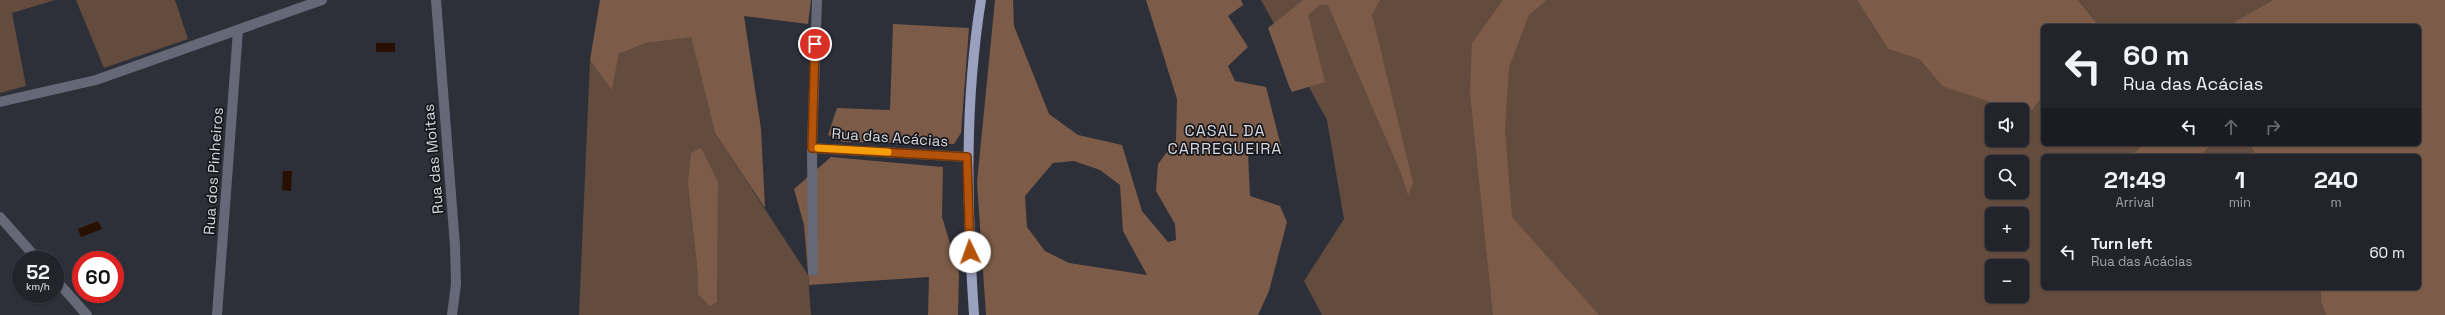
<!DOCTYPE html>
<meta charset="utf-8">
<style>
:root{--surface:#22232b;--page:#2a2b33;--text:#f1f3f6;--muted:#a2a4a9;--line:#3f4047}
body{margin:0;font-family:"Space Grotesk",sans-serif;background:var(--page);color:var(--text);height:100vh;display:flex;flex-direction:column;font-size:15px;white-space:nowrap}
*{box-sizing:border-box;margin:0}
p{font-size:13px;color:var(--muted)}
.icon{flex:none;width:22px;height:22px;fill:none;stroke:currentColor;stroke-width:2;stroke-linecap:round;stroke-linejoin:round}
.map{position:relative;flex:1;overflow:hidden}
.side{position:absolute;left:2041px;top:154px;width:380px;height:136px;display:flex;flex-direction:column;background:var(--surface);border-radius:6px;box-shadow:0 1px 3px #0004,0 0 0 1px var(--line)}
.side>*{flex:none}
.hud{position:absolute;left:2041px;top:24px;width:380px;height:122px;border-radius:6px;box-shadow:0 1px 3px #0004,0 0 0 1px var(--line);background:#22232b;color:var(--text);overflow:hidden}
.controls{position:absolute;left:1985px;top:103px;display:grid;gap:8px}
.controls a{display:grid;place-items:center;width:44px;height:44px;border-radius:6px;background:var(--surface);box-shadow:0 1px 3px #0004,0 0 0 1px var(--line);font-size:20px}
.speed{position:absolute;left:12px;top:251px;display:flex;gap:8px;font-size:20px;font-weight:700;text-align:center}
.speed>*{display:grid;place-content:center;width:52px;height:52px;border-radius:50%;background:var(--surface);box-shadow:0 1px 3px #0004,0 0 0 1px var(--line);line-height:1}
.speed small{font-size:10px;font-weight:400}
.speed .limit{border:6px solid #d22;background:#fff;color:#111}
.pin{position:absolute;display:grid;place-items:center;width:34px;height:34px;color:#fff;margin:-17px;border:2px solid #fff;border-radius:50%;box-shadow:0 1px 4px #0007}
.me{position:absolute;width:44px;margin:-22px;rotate:357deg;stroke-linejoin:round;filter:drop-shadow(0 0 3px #0008)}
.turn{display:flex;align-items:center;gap:14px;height:84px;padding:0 16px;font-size:18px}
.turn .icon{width:52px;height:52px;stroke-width:2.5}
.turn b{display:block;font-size:28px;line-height:34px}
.lanes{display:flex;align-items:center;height:38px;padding:0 16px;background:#0003;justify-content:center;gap:20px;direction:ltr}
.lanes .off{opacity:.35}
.eta{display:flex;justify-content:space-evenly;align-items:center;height:68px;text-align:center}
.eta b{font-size:24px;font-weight:700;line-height:28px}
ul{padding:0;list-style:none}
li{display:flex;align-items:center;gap:12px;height:60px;padding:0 16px}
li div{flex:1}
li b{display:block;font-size:15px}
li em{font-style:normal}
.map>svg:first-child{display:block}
.green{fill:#634c3d;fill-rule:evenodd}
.forest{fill:#7c5c48;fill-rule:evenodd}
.water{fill:#280f00}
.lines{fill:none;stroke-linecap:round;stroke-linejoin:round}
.minor{stroke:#656977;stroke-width:10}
.major{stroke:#9aa1bf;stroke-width:10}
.route-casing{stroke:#753606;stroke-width:10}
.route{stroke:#b45309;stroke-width:7}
.slow{stroke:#f59e0b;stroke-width:7}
.labels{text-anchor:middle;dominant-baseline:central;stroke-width:3.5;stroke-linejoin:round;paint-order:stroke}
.street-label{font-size:15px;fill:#d9dae1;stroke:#16171c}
.neighbourhood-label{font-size:16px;letter-spacing:1px;fill:#d9dae1;stroke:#16171c}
</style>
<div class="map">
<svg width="2445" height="315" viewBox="0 0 2445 315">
<rect width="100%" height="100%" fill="#2d2f39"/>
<g class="green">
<path d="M0 0H55L12 13 26 86 0 93Z"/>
<path d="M76 0H175L188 39 104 68Z"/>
<path d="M1261 0H1857L1888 49 1920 60 1942 86 2032 110 2043 96V144H2144L2130 156H2043V288H2320L2321 302 2326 315H1322L1304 281 1344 219 1327 120ZM1992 110H2022V140H1992ZM1992 162H2022V192H1992ZM1992 214H2022V244H1992ZM1992 266H2022V296H1992Z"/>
<path d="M2078 0H2273L2227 26H2099Z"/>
<path d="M691 36 715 133 808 275 811 315H579L590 60 612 89 619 54 646 43Z"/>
<path d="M2213 144H2250L2256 156H2199Z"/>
</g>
<g class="forest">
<path d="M600 0H811L808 24 744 16 761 129 765 208 715 133 691 37 646 43 619 54 612 90 590 60Z"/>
<path d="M995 0H1013L1014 26 1049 114 1078 135 1122 145 1142 211 1168 242 1176 240 1175 224 1156 191 1158 164 1176 140 1177 99 1146 0H1241L1243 5 1228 16 1248 47 1228 66 1235 81 1266 87 1281 146 1248 153 1250 196 1280 206 1287 222 1269 291 1258 315H986L977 182ZM1074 161 1100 170 1120 185 1123 231 1147 275 1069 263 1045 251 1027 227 1025 196 1053 163Z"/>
<path d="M1303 0H1380L1372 15 1413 183 1408 195 1401 173 1328 5H1320L1308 15 1325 82 1292 92 1289 86 1268 28Z"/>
<path d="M1503 0H1547L1529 15 1509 67 1505 130 1512 217 1599 315H1493L1470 93 1472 43Z"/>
<path d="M1857 0H2078L2099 26H2043V96L2032 110 1997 104 1942 86 1920 60 1888 49Z"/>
<path d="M2273 0H2445V315H2326L2321 302 2320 288H2419V156H2256L2250 144H2419V26H2227Z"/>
<path d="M893 24 969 28 961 133 954 144 843 142 828 135 837 108 890 110Z"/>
<path d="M2144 144H2213L2199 156H2130Z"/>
<path d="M701 148 718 182 717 302 710 306 698 294V273L688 183 691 153Z"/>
<path d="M831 157 943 167 942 217 959 273 958 315H928L929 277 809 285 804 225 794 189Z"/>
</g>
<g class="water">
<rect x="376" y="43" width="19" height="9"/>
<path d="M283 171H292L291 191 282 190Z"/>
<path d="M98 221 102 229 81 237 78 229Z"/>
</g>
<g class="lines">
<g class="minor">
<path d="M436 0 455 246 456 284 452 315"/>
<path d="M817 0 812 148 967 157"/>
<path d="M0 102 96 80 322 0"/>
<path d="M812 148 813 271"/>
<path d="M0 217 38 260"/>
<path d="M55 279 87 315"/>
<path d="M217 315 238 30"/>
</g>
<path class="major" d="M974 315C967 210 964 105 981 0"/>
</g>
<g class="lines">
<defs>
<path id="route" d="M815 44 812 148 967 157 970 252"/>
</defs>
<use href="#route" class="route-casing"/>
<use href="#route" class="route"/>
<path class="slow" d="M818 148 888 152"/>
</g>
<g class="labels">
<g class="street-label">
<text transform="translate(890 137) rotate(4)">Rua das Acácias</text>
<text transform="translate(433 159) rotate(-95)">Rua das Moitas</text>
<text transform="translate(213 171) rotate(-86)">Rua dos Pinheiros</text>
</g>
<g class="neighbourhood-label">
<text x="1225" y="130">CASAL DA<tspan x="1225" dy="18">CARREGUEIRA</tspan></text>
</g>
</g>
</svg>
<div class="controls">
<a><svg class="icon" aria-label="sound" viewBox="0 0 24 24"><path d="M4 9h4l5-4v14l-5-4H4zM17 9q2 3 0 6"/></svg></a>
<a><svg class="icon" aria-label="search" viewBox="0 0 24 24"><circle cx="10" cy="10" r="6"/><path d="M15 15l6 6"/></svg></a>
<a>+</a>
<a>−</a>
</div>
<div class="speed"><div>52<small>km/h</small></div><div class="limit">60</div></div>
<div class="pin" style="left:815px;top:44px;background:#d93025"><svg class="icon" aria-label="arrive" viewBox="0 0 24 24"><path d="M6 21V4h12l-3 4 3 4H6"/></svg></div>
<svg class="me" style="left:970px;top:252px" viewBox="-20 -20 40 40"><circle r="19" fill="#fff"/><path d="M0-13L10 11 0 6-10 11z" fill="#b45309"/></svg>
<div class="hud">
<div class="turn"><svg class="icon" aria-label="left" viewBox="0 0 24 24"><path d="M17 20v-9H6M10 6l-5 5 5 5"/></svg><div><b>60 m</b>Rua das Acácias</div></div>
<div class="lanes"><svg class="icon" aria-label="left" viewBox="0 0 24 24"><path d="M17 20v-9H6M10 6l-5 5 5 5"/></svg><svg class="icon off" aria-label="ahead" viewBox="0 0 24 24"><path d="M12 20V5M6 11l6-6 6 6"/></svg><svg class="icon off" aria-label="right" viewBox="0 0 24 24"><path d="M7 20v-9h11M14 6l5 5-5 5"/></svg></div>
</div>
<section class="side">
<div class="eta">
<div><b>21:49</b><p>Arrival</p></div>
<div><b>1</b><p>min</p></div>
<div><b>240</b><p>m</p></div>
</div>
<ul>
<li><svg class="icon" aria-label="left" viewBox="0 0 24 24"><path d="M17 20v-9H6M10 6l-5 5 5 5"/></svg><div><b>Turn left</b><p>Rua das Acácias</p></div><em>60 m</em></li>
</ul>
</section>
</div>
